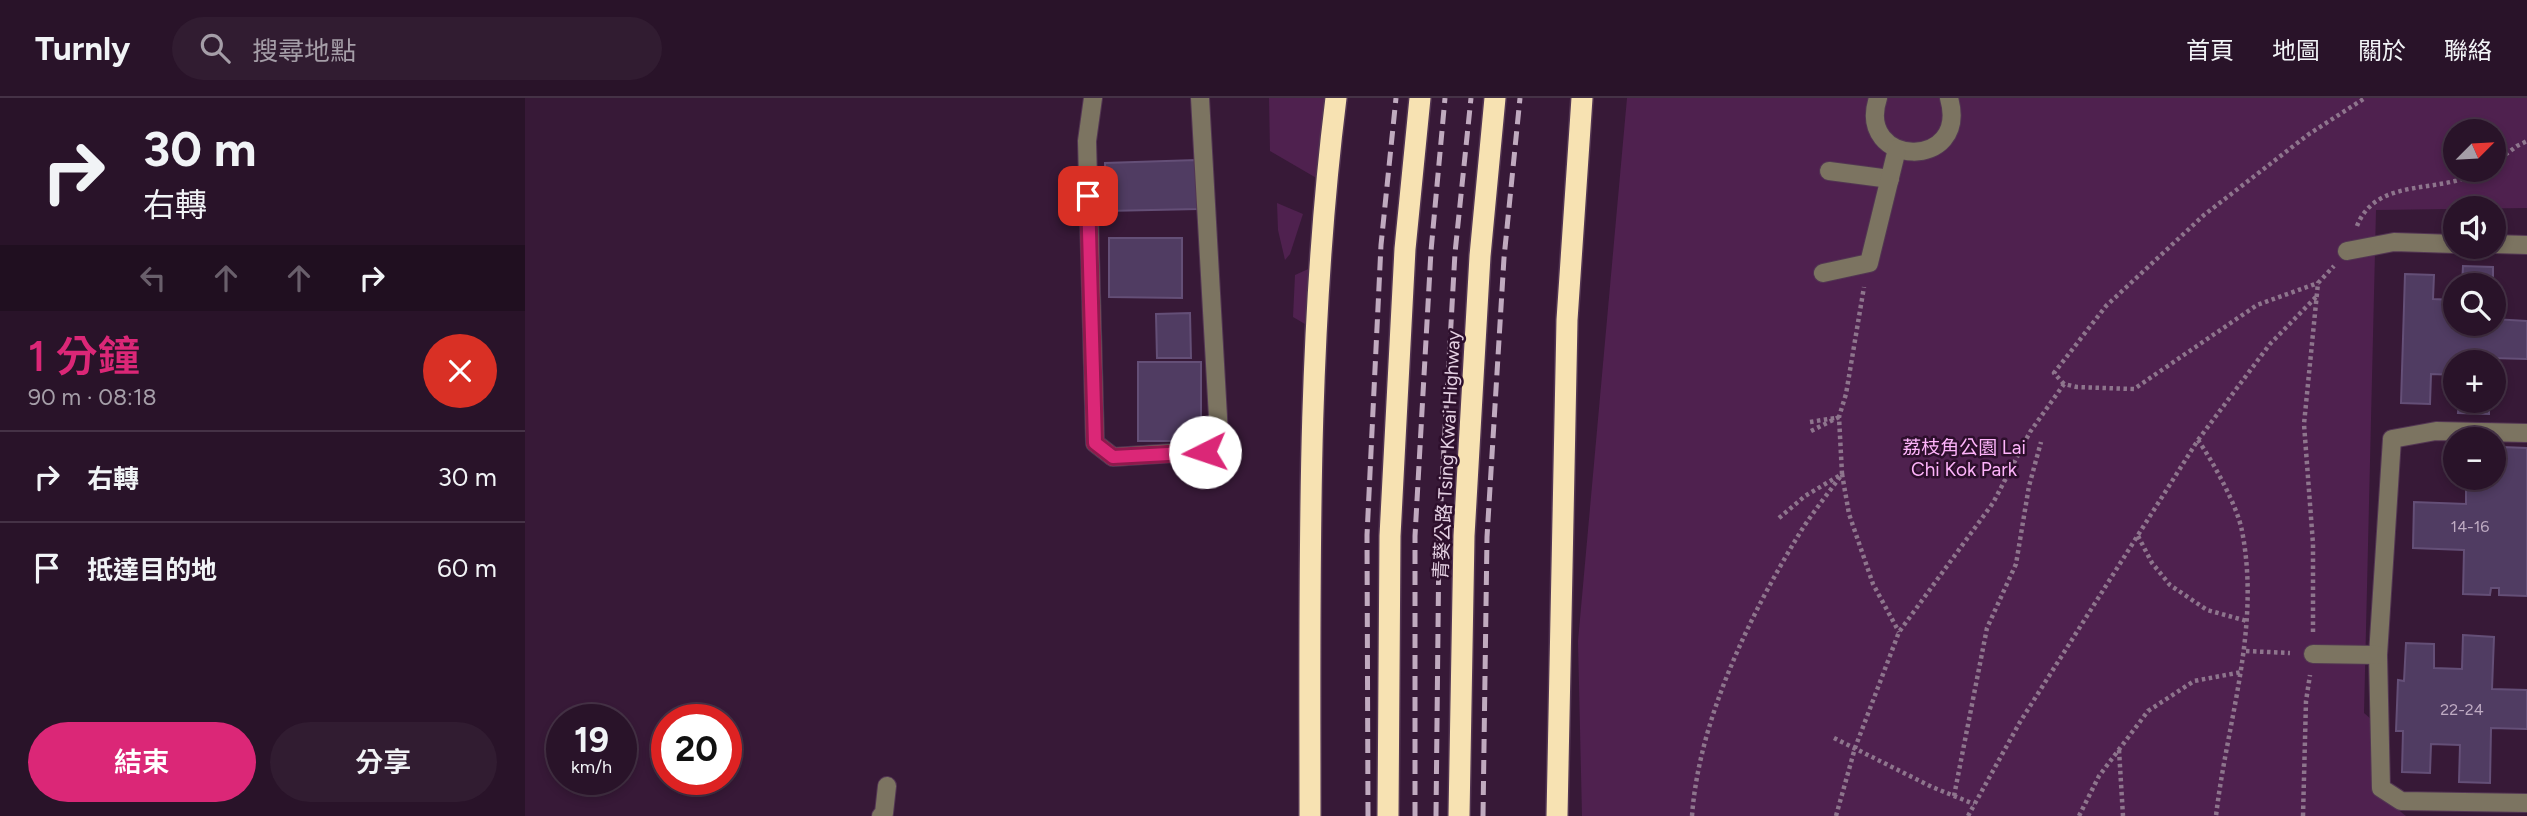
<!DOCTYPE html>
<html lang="zh-TW">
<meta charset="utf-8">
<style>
:root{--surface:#291329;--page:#311c31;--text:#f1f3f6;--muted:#a59ea8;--line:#453246;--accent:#db2777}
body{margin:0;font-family:Figtree,"Noto Sans TC",sans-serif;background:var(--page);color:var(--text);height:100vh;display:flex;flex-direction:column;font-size:26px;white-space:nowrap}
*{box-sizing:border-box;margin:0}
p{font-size:23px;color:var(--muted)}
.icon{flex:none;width:38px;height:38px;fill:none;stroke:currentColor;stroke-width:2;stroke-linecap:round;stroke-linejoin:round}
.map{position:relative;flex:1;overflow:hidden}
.drawer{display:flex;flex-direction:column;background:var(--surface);width:525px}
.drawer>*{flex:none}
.guide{background:#291329;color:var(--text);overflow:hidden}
.needle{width:46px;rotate:66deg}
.tools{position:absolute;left:1918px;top:21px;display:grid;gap:14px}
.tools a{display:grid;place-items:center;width:63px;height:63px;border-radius:50%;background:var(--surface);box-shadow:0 4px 10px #0003,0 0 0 2px var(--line);font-size:35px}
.speed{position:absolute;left:21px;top:606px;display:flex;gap:14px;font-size:35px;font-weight:700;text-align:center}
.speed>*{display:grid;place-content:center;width:91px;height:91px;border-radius:50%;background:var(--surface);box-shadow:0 4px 10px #0003,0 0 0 2px var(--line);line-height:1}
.speed small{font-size:18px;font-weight:400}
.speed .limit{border:10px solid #d22;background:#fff;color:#111}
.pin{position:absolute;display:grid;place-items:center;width:60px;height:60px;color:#fff;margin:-30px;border-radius:14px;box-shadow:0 4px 10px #0006}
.me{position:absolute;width:77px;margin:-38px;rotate:266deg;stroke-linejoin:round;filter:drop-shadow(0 0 5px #0008)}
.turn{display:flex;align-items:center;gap:24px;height:147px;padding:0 28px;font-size:32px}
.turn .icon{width:91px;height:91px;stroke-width:2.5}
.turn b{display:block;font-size:49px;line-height:60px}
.lanes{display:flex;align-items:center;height:66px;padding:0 28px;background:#0003;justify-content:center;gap:35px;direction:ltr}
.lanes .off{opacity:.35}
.round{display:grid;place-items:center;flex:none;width:74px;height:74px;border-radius:37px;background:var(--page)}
.overview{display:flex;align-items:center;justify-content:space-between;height:119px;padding:0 28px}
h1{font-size:42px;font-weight:600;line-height:52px;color:var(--accent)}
.action{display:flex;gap:14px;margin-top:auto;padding:14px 28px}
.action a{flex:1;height:80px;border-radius:42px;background:var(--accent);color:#fff;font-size:28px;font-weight:600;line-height:80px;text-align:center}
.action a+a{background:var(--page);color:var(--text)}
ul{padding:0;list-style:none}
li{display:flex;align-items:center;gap:21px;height:91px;padding:0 28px;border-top:2px solid var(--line)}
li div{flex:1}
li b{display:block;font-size:26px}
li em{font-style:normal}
header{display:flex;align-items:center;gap:42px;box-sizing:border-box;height:98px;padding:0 35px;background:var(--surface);border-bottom:2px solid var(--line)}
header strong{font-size:33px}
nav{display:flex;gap:38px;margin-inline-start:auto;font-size:24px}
.search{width:490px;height:63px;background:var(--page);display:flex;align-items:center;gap:18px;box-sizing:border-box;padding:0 24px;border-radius:38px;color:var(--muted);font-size:26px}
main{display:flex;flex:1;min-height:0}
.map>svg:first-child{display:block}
.green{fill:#4f214f;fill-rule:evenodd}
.building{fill:#503c62;stroke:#644f77;stroke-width:2}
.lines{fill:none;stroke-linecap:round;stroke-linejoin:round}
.minor-casing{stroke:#533653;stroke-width:20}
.highway-casing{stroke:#533653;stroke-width:24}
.path{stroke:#8e758d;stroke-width:4.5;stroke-dasharray:3.5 3.5;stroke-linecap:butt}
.minor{stroke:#7c7461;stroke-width:18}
.highway{stroke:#f7e2b2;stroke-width:21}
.rail{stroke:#c0aabf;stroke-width:5;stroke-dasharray:14 7;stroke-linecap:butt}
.route-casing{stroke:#8e194d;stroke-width:18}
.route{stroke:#db2777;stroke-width:12}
.labels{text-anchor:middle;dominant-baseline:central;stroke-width:5;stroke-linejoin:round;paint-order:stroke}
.number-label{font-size:16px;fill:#bfabc3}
.park-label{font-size:19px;fill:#feb4fb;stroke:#2d0f2c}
.street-label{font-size:19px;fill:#e4d0e3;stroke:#2d0f2c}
</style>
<header>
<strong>Turnly</strong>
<div class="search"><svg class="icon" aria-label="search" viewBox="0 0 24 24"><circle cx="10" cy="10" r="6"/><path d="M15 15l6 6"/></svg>搜尋地點</div>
<nav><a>首頁</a><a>地圖</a><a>關於</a><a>聯絡</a></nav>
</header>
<main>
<section class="drawer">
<div class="guide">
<div class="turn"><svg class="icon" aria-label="right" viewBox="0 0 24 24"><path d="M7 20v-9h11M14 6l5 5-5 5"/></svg><div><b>30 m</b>右轉</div></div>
<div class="lanes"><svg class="icon off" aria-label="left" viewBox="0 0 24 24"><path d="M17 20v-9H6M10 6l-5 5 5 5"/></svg><svg class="icon off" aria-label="ahead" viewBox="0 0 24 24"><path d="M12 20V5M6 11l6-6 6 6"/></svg><svg class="icon off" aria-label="ahead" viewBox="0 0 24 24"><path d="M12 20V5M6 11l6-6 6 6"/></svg><svg class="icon" aria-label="right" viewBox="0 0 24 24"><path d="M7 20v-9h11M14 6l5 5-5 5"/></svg></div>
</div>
<div class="overview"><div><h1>1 分鐘</h1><p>90 m · 08:18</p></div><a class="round" style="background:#d93025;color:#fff"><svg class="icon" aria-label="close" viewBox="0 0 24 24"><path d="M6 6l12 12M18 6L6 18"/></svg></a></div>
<ul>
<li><svg class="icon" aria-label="right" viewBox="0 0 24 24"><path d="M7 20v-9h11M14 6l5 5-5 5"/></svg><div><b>右轉</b></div><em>30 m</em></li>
<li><svg class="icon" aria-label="arrive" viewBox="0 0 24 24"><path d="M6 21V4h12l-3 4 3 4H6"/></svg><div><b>抵達目的地</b></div><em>60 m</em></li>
</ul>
<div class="action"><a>結束</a><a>分享</a></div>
</section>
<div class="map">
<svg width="2002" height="718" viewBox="0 0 2002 718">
<rect width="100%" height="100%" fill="#371937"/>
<g class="green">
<path d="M744 0H808L800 85 745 53Z"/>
<path d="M1102 0H2002V110L1851 112 1839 615 1854 628 1861 660 1846 690 1881 718H1057L1053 543ZM1930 33H1969V72H1930Z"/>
<path d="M752 105 778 116 765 156 760 162 753 132Z"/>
<path d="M790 168 785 229 768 219 770 177Z"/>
</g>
<g class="building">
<path d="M671 62 673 111 581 113 580 65Z"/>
<path d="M584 140H657V200L584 199Z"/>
<path d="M1938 168 1968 169V187H1937Z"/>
<path d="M1880 176 1909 177 1908 201 1930 202V226H1969V221L2002 223V261L1966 260V264H1930V277L1906 276 1905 306 1876 305Z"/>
<path d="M665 215 666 260H632L631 216Z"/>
<rect x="613" y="264" width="63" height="79"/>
<path d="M1934 303H1964V316L1933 315Z"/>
<path d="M1969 349 1970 356H1978V349L2002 350V498L1974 497V490H1966L1965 497 1938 496 1939 452 1888 450 1889 404 1941 406V380H1969Z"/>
<path d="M1938 537 1969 539 1967 591 2002 592V631L1966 630 1965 685 1934 684 1935 647 1906 646 1905 675 1877 674 1878 633H1871L1873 582 1879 583 1881 545 1909 546V570L1937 571Z"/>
</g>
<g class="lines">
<defs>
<g id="minor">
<path d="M568 0 562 43 570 345 588 359 680 353 694 337 675 0"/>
<path d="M1353 0C1330 69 1445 74 1424 0"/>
<path d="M1304 73 1365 81"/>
<path d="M1969 146 2002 147"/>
<path d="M1822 153 1869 144 1930 146"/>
<path d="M1298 175 1344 165 1372 51"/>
<path d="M2002 335 1911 333 1867 341 1853 557 1856 690 1876 703 2002 705"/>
<path d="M1788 556 1853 557"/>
<path d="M356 718 359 715 362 688"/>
</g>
<g id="highway">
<path d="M785 718C785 478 781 238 811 0"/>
<path d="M863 718 865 438 880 151 895 0"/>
<path d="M934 718 939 438 955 158 970 0"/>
<path d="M1032 718 1042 222 1057 0"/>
</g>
</defs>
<use href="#minor" class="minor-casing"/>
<use href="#highway" class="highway-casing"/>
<g class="path">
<path d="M1969 65 1992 48 2002 43"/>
<path d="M1832 128C1848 87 1894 92 1930 83 1939 81 1947 76 1955 72"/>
<path d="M1539 286 1529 275 1581 208 1679 117 1784 36 1840 0"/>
<path d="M1285 324 1310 320"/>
<path d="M1286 333 1314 319"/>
<path d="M1673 342C1688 364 1712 407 1717 433 1736 530 1702 623 1691 718"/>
<path d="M1317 376 1324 416 1348 486 1374 534"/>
<path d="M1254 420 1280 398 1317 376 1314 319 1321 296 1339 189"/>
<path d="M1613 438 1627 465 1645 487 1682 512 1722 523"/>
<path d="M1788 534V446L1779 326 1793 185 1809 168"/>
<path d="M1721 553 1765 555"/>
<path d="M1309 640 1407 689 1449 706"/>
<path d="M1594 652 1598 718"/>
<path d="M1429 698 1462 530 1491 466 1504 388 1516 344"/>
<path d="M1167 718C1174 622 1224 519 1273 438 1286 416 1303 396 1317 376"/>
<path d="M1311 718 1330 650 1374 534 1468 405 1505 334 1539 286 1552 289 1609 291 1732 207 1793 185"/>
<path d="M1443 718 1495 624 1673 342 1745 246 1791 199"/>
<path d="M1554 718 1574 678 1623 613 1669 583 1717 574"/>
<path d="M1778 718 1781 603 1785 577"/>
</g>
<use href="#minor" class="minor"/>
<use href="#highway" class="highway"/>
<g class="rail">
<path d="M843 718 842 437 856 147 871 0"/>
<path d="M890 718V438L906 153 920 0"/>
<path d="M911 718 914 438 930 155 946 0"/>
<path d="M958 718 962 439 979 160 995 0"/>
</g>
</g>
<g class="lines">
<defs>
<path id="route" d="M563 98 570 345 588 359 680 354"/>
</defs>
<use href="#route" class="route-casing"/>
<use href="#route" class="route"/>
</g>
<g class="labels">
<g class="number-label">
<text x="1945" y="428">14-16</text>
<text x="1937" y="611">22-24</text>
</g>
<g class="park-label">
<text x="1439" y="349">荔枝角公園 Lai<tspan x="1439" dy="22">Chi Kok Park</tspan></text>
</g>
<g class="street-label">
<text transform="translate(922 357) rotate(-87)">青葵公路 Tsing Kwai Highway</text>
</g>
</g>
</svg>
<div class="tools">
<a><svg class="needle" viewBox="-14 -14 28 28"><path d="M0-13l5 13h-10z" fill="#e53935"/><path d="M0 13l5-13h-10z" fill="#a59ea8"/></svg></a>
<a><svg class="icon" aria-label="sound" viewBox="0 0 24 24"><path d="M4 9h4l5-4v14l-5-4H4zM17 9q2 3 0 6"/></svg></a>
<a><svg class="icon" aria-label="search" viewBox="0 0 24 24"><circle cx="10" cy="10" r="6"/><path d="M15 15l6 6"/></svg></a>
<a>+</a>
<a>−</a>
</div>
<div class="speed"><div>19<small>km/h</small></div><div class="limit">20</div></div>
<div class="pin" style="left:563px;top:98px;background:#d93025"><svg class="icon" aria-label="arrive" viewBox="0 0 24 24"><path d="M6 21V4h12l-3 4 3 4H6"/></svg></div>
<svg class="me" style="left:680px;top:354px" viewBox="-20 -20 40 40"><circle r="19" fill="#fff"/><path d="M0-13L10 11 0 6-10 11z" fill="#db2777"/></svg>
</div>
</main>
